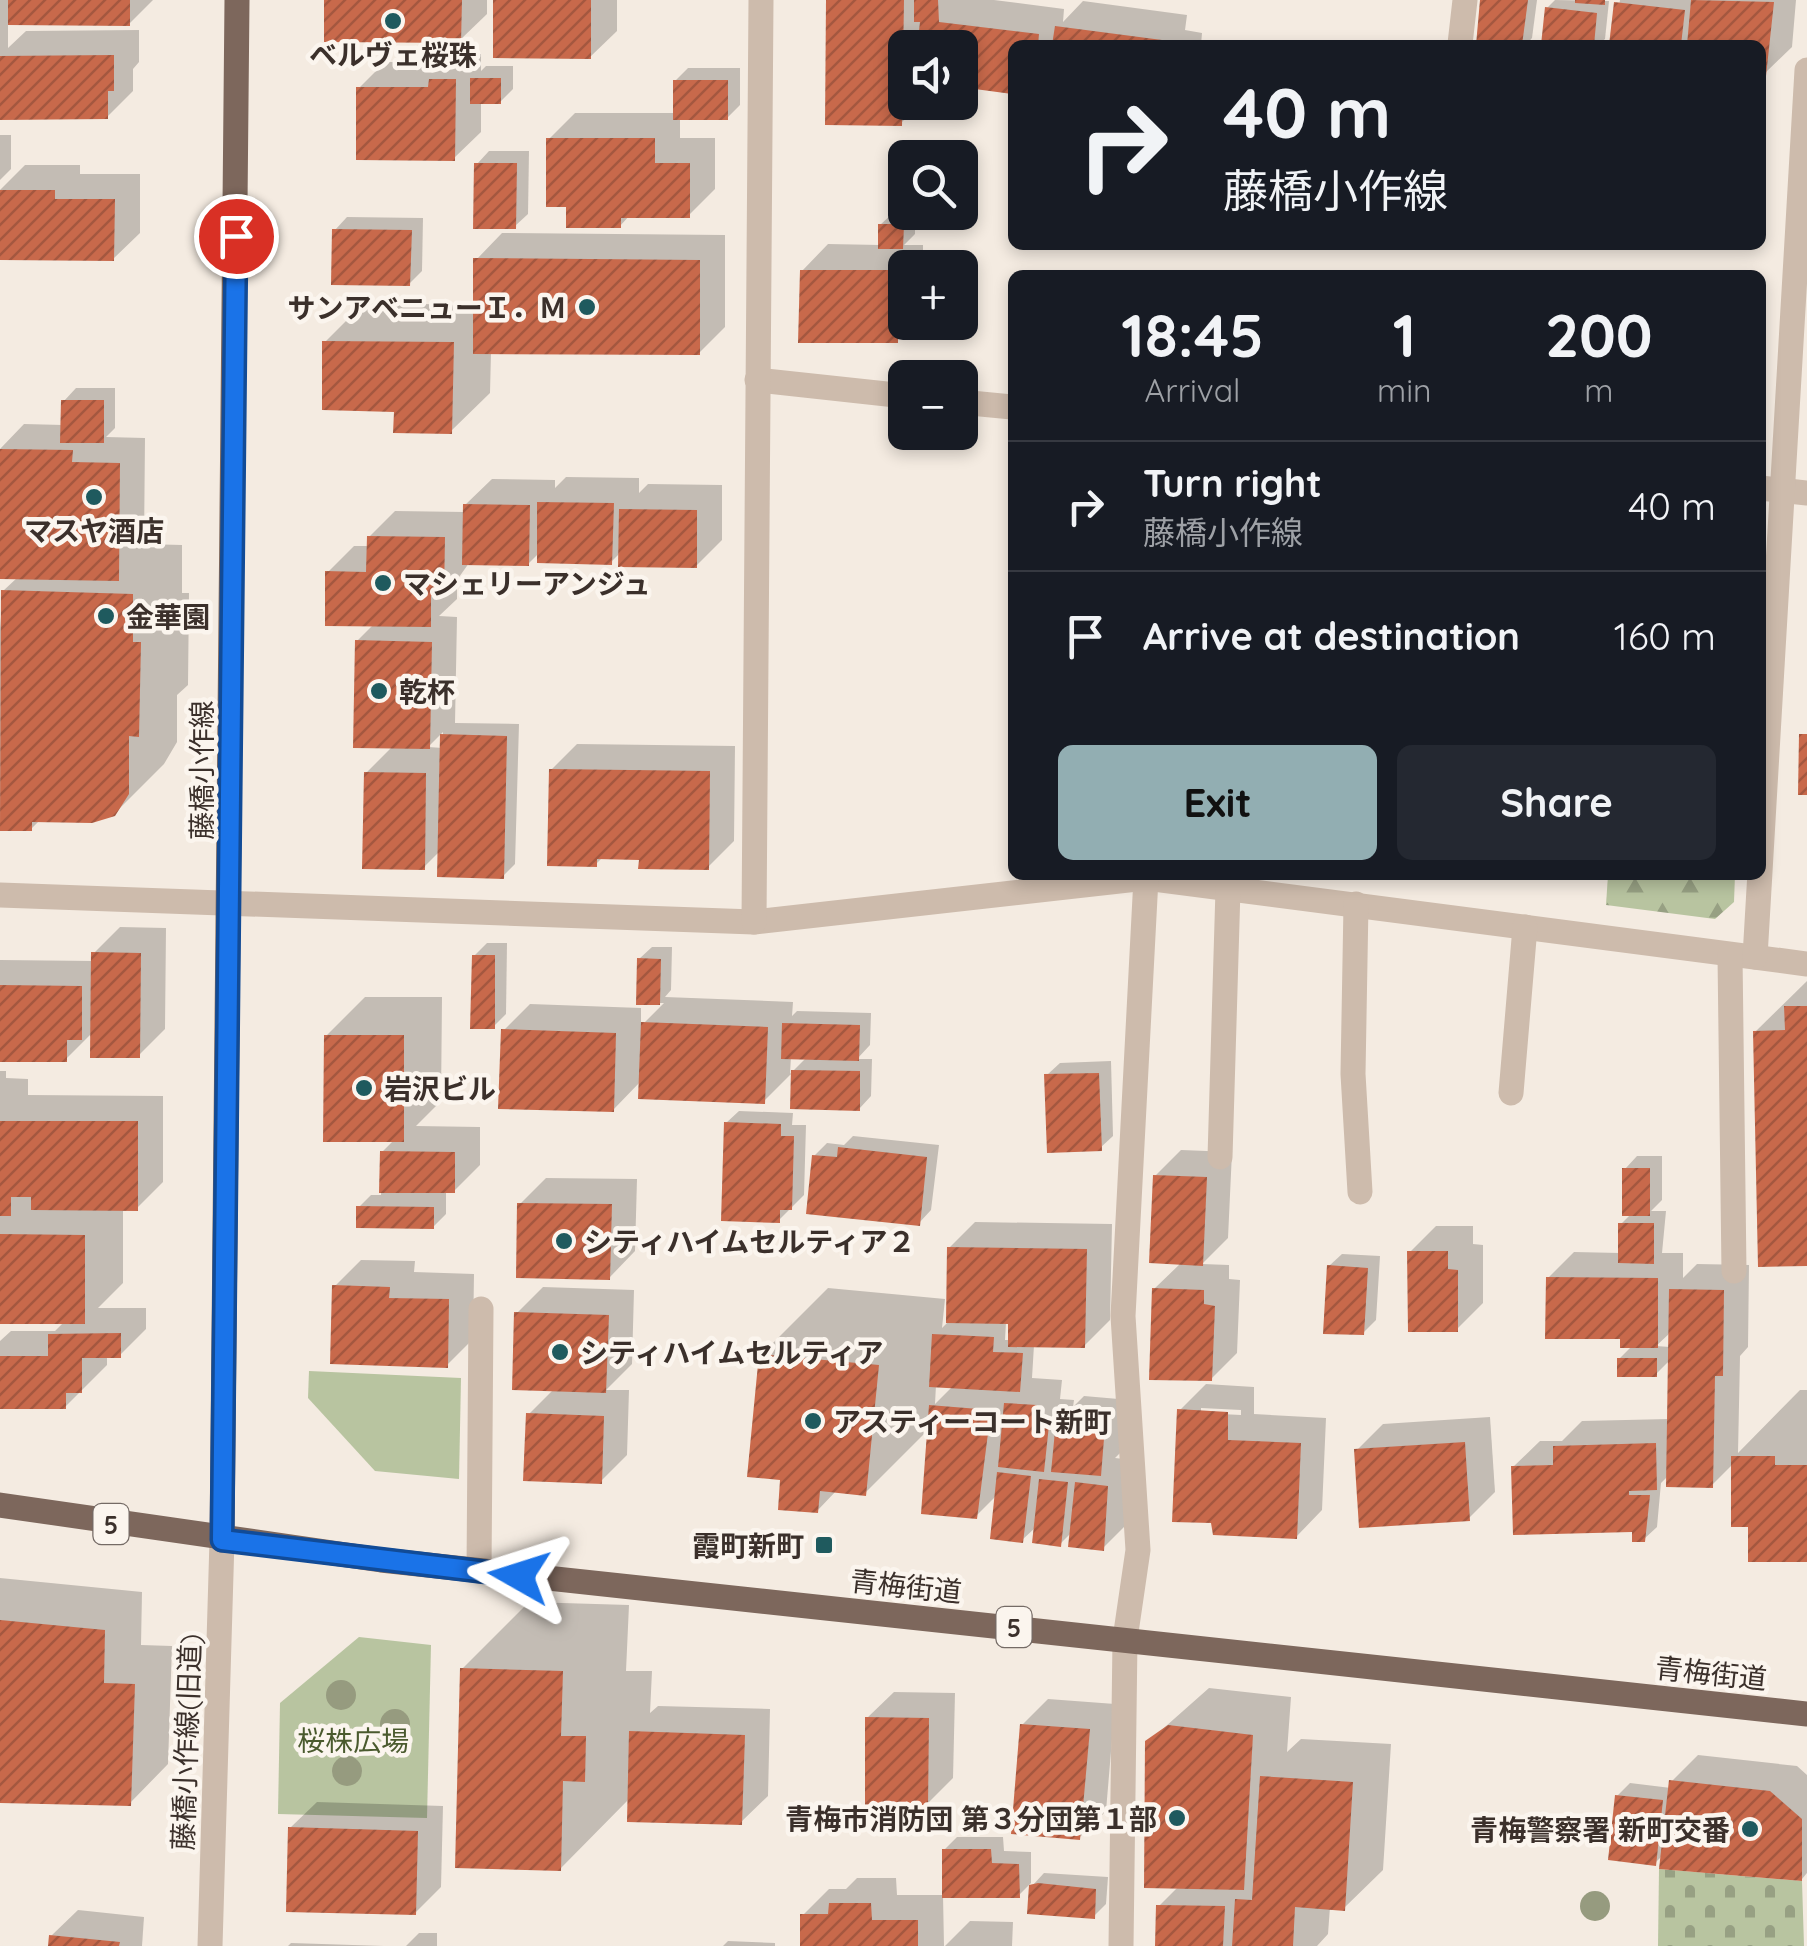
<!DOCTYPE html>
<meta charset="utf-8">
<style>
:root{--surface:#171b24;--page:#242831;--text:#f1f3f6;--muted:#9ea1a6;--line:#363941;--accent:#92aeb2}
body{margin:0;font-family:Quicksand,"Noto Sans JP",sans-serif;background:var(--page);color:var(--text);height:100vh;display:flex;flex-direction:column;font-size:38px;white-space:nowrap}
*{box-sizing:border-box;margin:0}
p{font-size:32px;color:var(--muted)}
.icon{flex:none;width:55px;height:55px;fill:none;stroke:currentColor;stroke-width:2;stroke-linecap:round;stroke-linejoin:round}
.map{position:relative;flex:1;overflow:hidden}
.sheet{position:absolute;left:1008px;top:270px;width:758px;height:610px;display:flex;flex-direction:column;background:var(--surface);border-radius:15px;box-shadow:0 5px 15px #0003}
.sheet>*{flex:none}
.banner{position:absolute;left:1008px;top:40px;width:758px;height:210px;border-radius:15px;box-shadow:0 5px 15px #0003;background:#171b24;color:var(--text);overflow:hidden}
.tools{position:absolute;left:888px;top:30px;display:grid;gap:20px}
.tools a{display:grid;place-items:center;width:90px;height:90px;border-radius:15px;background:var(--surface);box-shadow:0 5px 15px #0003;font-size:50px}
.pin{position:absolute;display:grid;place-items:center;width:85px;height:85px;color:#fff;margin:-42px;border:5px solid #fff;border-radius:50%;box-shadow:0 2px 10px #0007}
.me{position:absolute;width:110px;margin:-55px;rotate:276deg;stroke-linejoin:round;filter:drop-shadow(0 0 8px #0008)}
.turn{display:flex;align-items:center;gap:35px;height:210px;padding:0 50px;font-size:45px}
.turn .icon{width:130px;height:130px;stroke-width:2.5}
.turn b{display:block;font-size:70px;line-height:85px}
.eta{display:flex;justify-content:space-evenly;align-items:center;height:170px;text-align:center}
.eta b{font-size:60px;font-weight:800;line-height:70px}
.cta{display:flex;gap:20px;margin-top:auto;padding:20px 50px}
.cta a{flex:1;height:115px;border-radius:15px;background:var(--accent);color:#111;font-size:40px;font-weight:800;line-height:115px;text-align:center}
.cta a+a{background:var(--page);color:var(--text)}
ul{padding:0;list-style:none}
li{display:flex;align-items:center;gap:30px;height:130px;padding:0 50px;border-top:2px solid var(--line)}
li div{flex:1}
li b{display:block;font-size:38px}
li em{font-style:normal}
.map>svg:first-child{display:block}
.forest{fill:url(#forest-firs)}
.cemetery{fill:url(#cemetery-stones)}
.park{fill:#b8c4a0}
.shadow{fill:#0003;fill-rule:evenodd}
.building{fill:url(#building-hatch)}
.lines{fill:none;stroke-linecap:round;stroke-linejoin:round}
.minor{stroke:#cdbbac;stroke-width:25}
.major{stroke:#7d675c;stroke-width:25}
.tree{fill:#969b7f}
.route-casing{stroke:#114b97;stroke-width:25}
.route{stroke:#1a73e8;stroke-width:18}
.poi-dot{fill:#1f5a5e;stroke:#fbf5ee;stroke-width:4}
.labels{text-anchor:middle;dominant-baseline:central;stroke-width:9;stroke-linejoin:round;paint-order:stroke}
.shield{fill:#fbf5ee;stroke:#756b66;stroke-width:2.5}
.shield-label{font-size:25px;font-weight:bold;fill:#3b302b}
.poi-label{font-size:28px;font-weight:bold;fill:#3b302b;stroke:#fbf5ee;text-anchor:start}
.street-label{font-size:28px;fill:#3b302b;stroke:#fbf5ee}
.park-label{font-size:28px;fill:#4a5a2e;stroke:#fbf5ee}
</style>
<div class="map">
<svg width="1807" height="1946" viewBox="0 0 1807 1946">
<defs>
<pattern id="forest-firs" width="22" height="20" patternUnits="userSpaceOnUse" patternTransform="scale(2.5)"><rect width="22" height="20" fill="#b8c4a0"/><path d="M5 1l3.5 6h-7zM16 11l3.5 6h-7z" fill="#97a083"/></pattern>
<pattern id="cemetery-stones" width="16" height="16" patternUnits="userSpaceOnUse" patternTransform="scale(2.5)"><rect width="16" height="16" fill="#b8c4a0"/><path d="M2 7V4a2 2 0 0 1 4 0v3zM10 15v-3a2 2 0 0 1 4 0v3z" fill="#97a083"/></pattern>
<pattern id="building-hatch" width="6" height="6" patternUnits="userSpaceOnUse" patternTransform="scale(2.5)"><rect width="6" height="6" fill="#c8694b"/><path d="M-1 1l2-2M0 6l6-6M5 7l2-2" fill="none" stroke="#a4573f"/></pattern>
</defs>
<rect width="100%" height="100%" fill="#f4ebe1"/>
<path class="forest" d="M1608 875H1735L1734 902 1715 919 1606 905Z"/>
<path class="cemetery" d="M1659 1869 1802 1881 1804 1946H1658Z"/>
<g class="park">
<path d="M309 1371 461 1378 459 1479 375 1471 308 1398Z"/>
<path d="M359 1637 431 1645 427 1818 278 1814 280 1703Z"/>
</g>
<g class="shadow">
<path d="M0 0H153L129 24 8 23V48L26 31 139 30V62L133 69V91L107 117 0 118Z"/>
<path d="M327 0H487V14L460 40Z"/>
<path d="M496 0H617V31L590 57Z"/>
<path d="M829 0H994L1064 9 1063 22 1083 1 1187 15 1185 30 1202 33 1201 45H1012V91L960 85V48H905V102H922L901 123Z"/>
<path d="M1483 0H1537L1532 38 1526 45H1479Z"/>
<path d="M1555 0 1609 1 1605 39 1598 45H1543L1547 8Z"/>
<path d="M1620 0H1796L1792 47 1765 73H1760V45H1612Z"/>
<path d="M458 54H481V71L486 66H513V89L500 102H481V132L454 158 359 88 385 62H450Z"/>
<path d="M688 68H740V105L727 118H680V138H715V189L689 215H630L620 226 568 204 549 139 575 113H675V81Z"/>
<path d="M0 135H11V169L0 180Z"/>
<path d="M489 151H529L528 214 515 226 477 164Z"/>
<path d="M25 165H80V174H140V233L113 259 0 258V190Z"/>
<path d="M893 213H915V234L904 245H923V268H905V322H915L897 341 802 271 828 244 880 245V225Z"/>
<path d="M347 217 423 218 422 271 409 284 335 230Z"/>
<path d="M502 233 725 235V327L699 353 491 352 490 393 451 431 396 409 325 342 364 303 476 305V260Z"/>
<path d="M76 388H115V428L106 437 145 438 144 544 182 545V593H189L188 685 177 695V742L164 764 114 814 41 819 31 829H0V629L3 591 18 577H0V449L24 424 63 425 64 401Z"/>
<path d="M566 477 639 478V493L648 484 722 485V540L696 566 621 552 611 562 539 553 528 564 469 563 457 580V599L439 616 457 617 455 723 519 724 515 864 503 876 440 851 424 867 366 773 393 746 357 641 374 624 328 572 354 546H369V537L395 511 465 512V505L492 479 555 480V488ZM443 732V748L428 747Z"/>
<path d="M577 744 735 746 734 841 708 867 641 857 604 856 596 864 551 770Z"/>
<path d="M120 927 166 928 165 1029 139 1055 93 1032 66 1059H0V960L94 961V953Z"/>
<path d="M487 943H507L506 1014 493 1027 474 956Z"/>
<path d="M652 947H672L671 990 665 997 793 1002 792 1016 797 1011 871 1013 870 1045 857 1059H872L871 1096 859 1109 793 1072 764 1101 641 1081 613 1110 504 1030 530 1004 641 1008V1026L664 1003H638L639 959ZM791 1056 807 1057 790 1074Z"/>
<path d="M1807 981V1263L1755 1032Z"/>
<path d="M365 997H442L441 1101 416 1126 480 1127V1165L454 1191H446V1214L433 1227 359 1207 371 1195H381L382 1152 395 1139 326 1036Z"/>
<path d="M1111 1061 1113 1136 1100 1148 1047 1075 1060 1063Z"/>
<path d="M0 1071H6V1078L28 1079V1095L163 1096V1182L137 1208H123V1283L98 1308H146V1329L120 1355H107V1365L65 1407H0V1341L11 1331H55L64 1322H0Z"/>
<path d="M739 1111 793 1113 792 1125H806L804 1195 779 1220 726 1123Z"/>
<path d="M853 1136 939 1145 931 1210 919 1223 814 1156 827 1143 844 1145Z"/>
<path d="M1181 1150 1232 1152 1228 1238 1202 1264 1229 1265V1279L1240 1280 1237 1353 1211 1379 1154 1289 1181 1263 1155 1176Z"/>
<path d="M1637 1156H1662V1200L1651 1211H1666L1662 1253H1683V1278L1697 1264 1749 1265 1748 1347 1740 1356 1738 1453 1800 1390H1807V1560L1750 1525 1734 1463 1712 1485 1668 1476 1661 1483 1657 1527 1644 1539 1634 1525 1513 1467 1540 1441H1562L1582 1421 1669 1419 1670 1360 1656 1374 1619 1359 1632 1346 1548 1278 1574 1252 1620 1253 1621 1224 1632 1213 1625 1169ZM1671 1332 1670 1347 1656 1346Z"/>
<path d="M546 1178 637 1179 635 1251 609 1278 520 1204Z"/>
<path d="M975 1222 1112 1224 1110 1320 1084 1346 1034 1345 1032 1378 1062 1380 1060 1399 1074 1400 1073 1407 1084 1396 1130 1400 1126 1447 1115 1458 1132 1460 1129 1522 1103 1548 1072 1532 1060 1544 1036 1527 1022 1540 997 1495 976 1516 930 1428 865 1493 837 1490 817 1511 783 1478 761 1355 828 1288 945 1299 942 1328 947 1323 949 1248ZM1006 1322H1010V1340H1005ZM936 1385 953 1386 935 1404Z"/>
<path d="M1436 1226H1473V1244L1483 1245V1303L1457 1329 1410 1252Z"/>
<path d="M1342 1254 1380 1256 1376 1320 1363 1333 1329 1266Z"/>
<path d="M361 1260 415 1261 414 1272 474 1274 473 1339 447 1365 335 1286Z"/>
<path d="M543 1287 634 1290 632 1364 606 1390H629L627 1455 601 1481 529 1414 554 1389 517 1313Z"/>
<path d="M1206 1384 1254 1387V1414L1326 1418 1322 1510 1296 1537 1180 1410ZM1201 1408 1241 1410V1415L1201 1413Z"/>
<path d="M1490 1417 1495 1492 1469 1518 1357 1450 1383 1424Z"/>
<path d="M0 1578 142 1592 141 1645 172 1646 168 1764 130 1803 0 1801Z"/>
<path d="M529 1602 629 1605 626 1671H652L650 1713 658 1706 770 1709 768 1796 741 1822 630 1798 560 1869 462 1669Z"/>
<path d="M1209 1688 1291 1697 1287 1752 1301 1739 1391 1744 1383 1870 1344 1908 1330 1907 1328 1934 1317 1946H1157L1159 1906 1179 1886 1148 1742Z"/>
<path d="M894 1692 955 1693 953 1778 927 1804 867 1718Z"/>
<path d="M1048 1699 1115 1704 1106 1811 1080 1837 1022 1725Z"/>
<path d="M1698 1755 1797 1766 1807 1775V1873L1802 1879 1663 1855 1655 1863 1617 1796 1630 1783 1671 1788 1672 1781Z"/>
<path d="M317 1802 443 1806 441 1887 415 1913 290 1828Z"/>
<path d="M957 1837H1003L1004 1851 1031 1852V1883L1019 1895H943L944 1946H803V1915L829 1889H846L857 1878H896L897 1895H944V1850Z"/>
<path d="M1044 1873 1108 1877 1106 1904 1094 1916 1032 1886Z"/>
<path d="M78 1910 144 1917 142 1946H50L51 1936Z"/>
<path d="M970 1921 1013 1922 1012 1946H945Z"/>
<path d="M419 1933H437V1946H406Z"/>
<path d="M728 1941 775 1943V1946H723Z"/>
<path d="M291 1943 384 1946H288Z"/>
</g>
<g class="building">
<path d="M8 0H130V26L8 25Z"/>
<path d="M324 0H462L461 43 324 42Z"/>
<path d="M493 0H591V59L493 58Z"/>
<path d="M826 0H904L902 126 825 125Z"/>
<path d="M914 0H938L939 22 1039 34 1038 45H1012V94L960 87V48H917L920 22H914Z"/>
<path d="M1480 0H1528L1522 45H1476Z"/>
<path d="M1575 0H1605V5L1575 3Z"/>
<path d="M1691 0 1774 2 1766 76 1760 75V45H1687Z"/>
<path d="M1614 2 1685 10 1681 45H1609Z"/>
<path d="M1545 7 1597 13 1594 45H1541Z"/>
<path d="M1055 26 1162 40 1161 45H1052Z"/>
<path d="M114 55V91H108V119L0 120V56Z"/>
<rect x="470" y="78" width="31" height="26"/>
<path d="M429 79H456L455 161 356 160V87H428Z"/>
<rect x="673" y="80" width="55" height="40"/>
<path d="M546 138H655V163H690V218H621V228H566V207H546Z"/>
<path d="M474 163H517L516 229H473Z"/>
<path d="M0 190H55V199H115L114 261 0 260Z"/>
<path d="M878 224H904L903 249H878Z"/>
<path d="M332 229 412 230 410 286 331 285Z"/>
<path d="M473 258 700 260V355L473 354Z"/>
<path d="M800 270H898V343H798Z"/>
<path d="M322 341 454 342 452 434 393 433 394 412 322 410Z"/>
<path d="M61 400H104V443H60Z"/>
<path d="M0 449 73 450 72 462 120 463 119 581 0 579Z"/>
<path d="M537 502 614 503 612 565 537 563Z"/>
<path d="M463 504 530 505 529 566 462 565Z"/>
<path d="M619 509 697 510V568L618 567Z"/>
<path d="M367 536 445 537 444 596H431V627L325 626V571L366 572Z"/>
<path d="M1 590 133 594V642H141L139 737 129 736V794L115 816 92 823 32 822V831H0Z"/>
<path d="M355 640 432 642 430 749 353 748Z"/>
<path d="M440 734 507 736 504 879 437 877Z"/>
<path d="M1799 734H1807V795H1798Z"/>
<path d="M549 769 710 771 709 870 638 869 639 860 597 859V867L547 866Z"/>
<path d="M364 772 426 773 425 870 362 869Z"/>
<path d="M91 952 141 953 140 1058H90Z"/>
<path d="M472 955H495V1029H470Z"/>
<path d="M637 958 661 959 660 1005H636Z"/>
<path d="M0 985 82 986V1040H67V1062H0Z"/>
<path d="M1784 1006H1807V1266L1758 1267 1753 1031 1785 1030Z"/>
<path d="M641 1022 768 1027 765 1104 638 1099Z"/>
<path d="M782 1023 860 1025 859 1061 781 1059Z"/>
<path d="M501 1029 616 1033 614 1112 498 1109Z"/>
<path d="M324 1035H404V1142H323Z"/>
<path d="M791 1070 860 1071V1111L790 1109Z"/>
<path d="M1099 1073 1102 1151 1047 1153 1044 1074Z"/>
<path d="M0 1121H138V1211L31 1210V1197H11V1216H0Z"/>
<path d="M724 1122 781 1124V1136H794L792 1210H780V1223L721 1221Z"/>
<path d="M838 1147 927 1157 920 1226 806 1214 812 1155 837 1157Z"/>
<path d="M380 1151 455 1152V1193H379Z"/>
<rect x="1622" y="1168" width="28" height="48"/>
<path d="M1153 1175 1207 1177 1203 1266 1149 1263Z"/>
<path d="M517 1203 612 1204 610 1280 516 1278Z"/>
<path d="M356 1206 434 1207V1229L356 1228Z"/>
<path d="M1618 1223H1654V1264L1618 1263Z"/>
<path d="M0 1234 85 1235V1324H0Z"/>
<path d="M947 1247 1087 1249 1085 1348 1008 1347V1324L946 1323Z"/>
<path d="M1407 1251H1448V1269L1458 1270V1332H1408Z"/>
<path d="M1327 1265 1368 1268 1364 1335 1323 1334Z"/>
<path d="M1546 1277 1658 1278V1348H1620V1339H1545Z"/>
<path d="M332 1285 390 1287 389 1298 449 1299 448 1368 330 1364Z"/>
<path d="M1152 1288 1204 1290V1304L1215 1306 1212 1381 1149 1380Z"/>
<path d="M1669 1289 1724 1290 1723 1376H1715L1713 1488 1666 1487Z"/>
<path d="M514 1312 609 1315 606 1393 512 1390Z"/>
<path d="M121 1333V1358H82V1393H66V1409H0V1356H48V1334Z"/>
<path d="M932 1334 994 1337 993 1352 1023 1353 1020 1392 929 1387Z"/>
<path d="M759 1354 879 1365 866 1496 820 1491 818 1513 778 1510 780 1480 747 1477Z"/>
<rect x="1617" y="1358" width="40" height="19"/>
<path d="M1004 1403 1037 1405 1035 1424 1049 1425 1044 1472 998 1467Z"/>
<path d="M929 1405 991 1410 977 1519 921 1514Z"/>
<path d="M1177 1409 1228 1412V1440L1301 1443 1297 1539 1213 1535 1211 1523 1172 1522Z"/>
<path d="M526 1413 604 1416 602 1484 523 1481Z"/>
<path d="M1056 1421 1105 1426 1101 1476 1051 1472Z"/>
<path d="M1465 1442 1470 1521 1359 1528 1354 1449Z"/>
<path d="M1656 1443 1657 1490 1629 1491V1495H1650L1645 1542H1632V1532L1513 1535 1511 1466 1553 1465V1446Z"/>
<path d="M1731 1456H1775V1465H1807V1562H1748V1527H1731Z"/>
<path d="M997 1472 1031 1476 1023 1543 990 1539Z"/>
<path d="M1039 1479 1068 1482 1061 1547 1032 1543Z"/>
<path d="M1075 1482 1108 1486 1104 1551 1068 1547Z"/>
<path d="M0 1620 105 1630 104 1683 135 1684 131 1806 0 1803Z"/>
<path d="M460 1668 563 1671 561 1736H586L585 1782 563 1781 561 1871 455 1868Z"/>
<path d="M865 1717 929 1718 928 1807 865 1806Z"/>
<path d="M1020 1724 1090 1729 1080 1840 1011 1834Z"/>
<path d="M1168 1725 1253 1735 1244 1890 1144 1888 1145 1741Z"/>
<path d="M629 1731 745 1735 742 1825 627 1822Z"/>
<path d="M1260 1776 1353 1782 1345 1911 1295 1907 1293 1946H1232L1235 1899 1252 1900Z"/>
<path d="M1669 1780 1770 1791 1802 1819V1881L1659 1869Z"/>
<path d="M1615 1795 1663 1800 1656 1866 1608 1860Z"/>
<path d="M288 1827 418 1831 416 1915 286 1912Z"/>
<path d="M942 1849H991L992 1863 1019 1864 1020 1898H942Z"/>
<path d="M1038 1883 1096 1889 1095 1919 1027 1914 1029 1885Z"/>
<path d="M829 1903H871L872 1920H918V1946H800V1914H828Z"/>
<path d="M1156 1905 1225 1906 1223 1946H1155Z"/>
<path d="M49 1935 120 1942 119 1946H48Z"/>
</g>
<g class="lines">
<g class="minor">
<path d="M1460 44 1465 0"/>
<path d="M757 380 905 396"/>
<path d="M960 402 1012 407"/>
<path d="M1760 488 1807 493"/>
<path d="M0 895 754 922 1146 878 1807 964"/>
<path d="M1356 904 1353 1074 1360 1192"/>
<path d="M754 922 761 0"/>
<path d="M1730 955 1734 1271"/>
<path d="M1755 957 1807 70"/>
<path d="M1511 1093 1525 927"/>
<path d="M1220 1157 1228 889"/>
<path d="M479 1571 481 1309"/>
<path d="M210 1946 222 1540"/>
<path d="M1121 1946 1125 1639 1138 1550 1123 1316 1146 878"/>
</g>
<g class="major">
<path d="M0 1505 381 1560 1807 1714"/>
<path d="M222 1540 237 0"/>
</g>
</g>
<g class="tree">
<circle cx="341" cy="1695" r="15"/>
<circle cx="395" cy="1724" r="15"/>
<circle cx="347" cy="1771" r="15"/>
<circle cx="1595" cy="1906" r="15"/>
</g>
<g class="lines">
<defs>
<path id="route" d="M236 236 222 1540 519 1576"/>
</defs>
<use href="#route" class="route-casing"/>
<use href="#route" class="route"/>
</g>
<g class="poi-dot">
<circle cx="393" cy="21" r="10"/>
<circle cx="587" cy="307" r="10"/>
<circle cx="94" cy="497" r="10"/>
<circle cx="383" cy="583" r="10"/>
<circle cx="106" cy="616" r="10"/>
<circle cx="379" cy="691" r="10"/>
<circle cx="364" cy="1088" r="10"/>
<circle cx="564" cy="1241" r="10"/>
<circle cx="560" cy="1352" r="10"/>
<circle cx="813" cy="1421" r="10"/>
<rect x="814" y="1535" width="20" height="20" rx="5"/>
<circle cx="1177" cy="1818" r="10"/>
<circle cx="1750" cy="1829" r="10"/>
</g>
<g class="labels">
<g class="shield">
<rect x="93.5" y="1504" width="35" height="40" rx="8"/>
<rect x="996.5" y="1607" width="35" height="40" rx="8"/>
</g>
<g class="shield-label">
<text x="111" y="1524">5</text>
<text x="1014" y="1627">5</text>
</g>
<g class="poi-label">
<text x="393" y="54" text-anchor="middle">ベルヴェ桜珠</text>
<text x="567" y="307" text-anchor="end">サンアベニューＩ．Ｍ</text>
<text x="94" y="530" text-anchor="middle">マスヤ酒店</text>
<text x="403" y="583">マシェリーアンジュ</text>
<text x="126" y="616">金華園</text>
<text x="399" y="691">乾杯</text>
<text x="384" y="1088">岩沢ビル</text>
<text x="584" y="1241">シティハイムセルティア２</text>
<text x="580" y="1352">シティハイムセルティア</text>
<text x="833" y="1421">アスティーコート新町</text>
<text x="804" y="1545" text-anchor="end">霞町新町</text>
<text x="1157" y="1818" text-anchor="end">青梅市消防団 第３分団第１部</text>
<text x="1730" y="1829" text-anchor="end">青梅警察署 新町交番</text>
</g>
<g class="street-label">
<text transform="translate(201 770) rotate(-90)">藤橋小作線</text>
<text transform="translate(906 1586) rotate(6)">青梅街道</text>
<text transform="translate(1711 1673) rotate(6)">青梅街道</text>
<text transform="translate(186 1742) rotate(-88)">藤橋小作線(旧道)</text>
</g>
<g class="park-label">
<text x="353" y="1740">桜株広場</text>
</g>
</g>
</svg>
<div class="tools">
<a><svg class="icon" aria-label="sound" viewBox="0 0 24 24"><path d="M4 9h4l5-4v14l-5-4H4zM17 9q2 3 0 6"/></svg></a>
<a><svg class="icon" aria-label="search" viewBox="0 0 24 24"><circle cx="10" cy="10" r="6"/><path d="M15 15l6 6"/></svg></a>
<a>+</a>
<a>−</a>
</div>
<div class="pin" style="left:236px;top:236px;background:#d93025"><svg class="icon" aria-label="arrive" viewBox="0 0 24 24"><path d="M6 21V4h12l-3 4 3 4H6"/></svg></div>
<svg class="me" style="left:519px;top:1576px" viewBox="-20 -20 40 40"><path d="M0-17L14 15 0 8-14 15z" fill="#1a73e8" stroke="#fff" stroke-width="4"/></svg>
<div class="banner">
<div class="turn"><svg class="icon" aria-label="right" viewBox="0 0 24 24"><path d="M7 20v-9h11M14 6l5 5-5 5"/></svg><div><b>40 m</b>藤橋小作線</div></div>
</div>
<section class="sheet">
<div class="eta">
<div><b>18:45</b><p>Arrival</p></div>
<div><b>1</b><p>min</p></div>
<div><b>200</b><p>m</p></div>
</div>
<ul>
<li><svg class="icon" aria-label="right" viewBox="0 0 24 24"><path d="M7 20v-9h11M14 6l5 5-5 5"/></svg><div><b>Turn right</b><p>藤橋小作線</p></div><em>40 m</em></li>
<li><svg class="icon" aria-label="arrive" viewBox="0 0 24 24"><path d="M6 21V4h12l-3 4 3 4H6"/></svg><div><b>Arrive at destination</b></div><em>160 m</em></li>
</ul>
<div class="cta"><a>Exit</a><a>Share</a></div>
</section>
</div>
